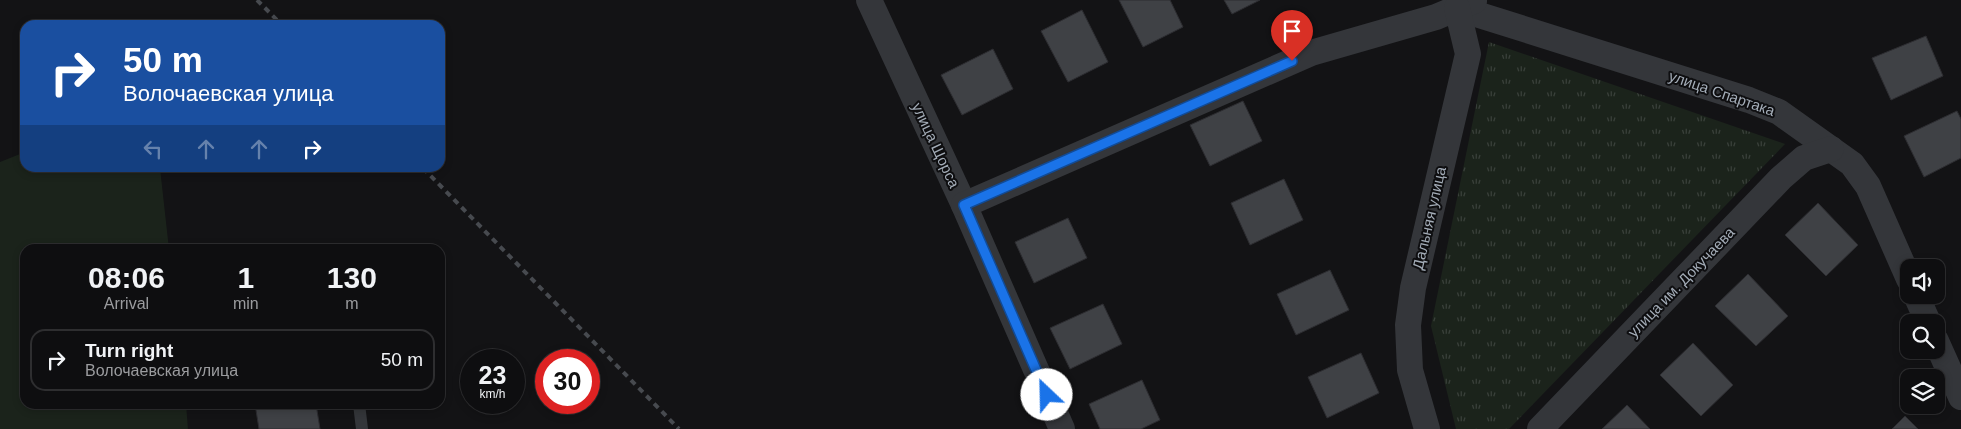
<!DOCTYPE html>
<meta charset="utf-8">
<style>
:root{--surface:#0e0e10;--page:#1c1c1e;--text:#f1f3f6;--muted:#9b9c9f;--line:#2e2e30}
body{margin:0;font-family:Helvetica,sans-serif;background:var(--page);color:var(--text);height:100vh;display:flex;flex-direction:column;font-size:19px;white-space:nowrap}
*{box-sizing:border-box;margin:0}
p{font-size:16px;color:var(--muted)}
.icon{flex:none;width:28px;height:28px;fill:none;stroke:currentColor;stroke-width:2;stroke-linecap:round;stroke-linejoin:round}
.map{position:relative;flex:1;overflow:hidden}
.side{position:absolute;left:20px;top:244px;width:425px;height:165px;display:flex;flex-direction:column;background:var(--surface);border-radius:15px;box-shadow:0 2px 8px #0003,0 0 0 1px var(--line)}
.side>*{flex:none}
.top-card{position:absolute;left:20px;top:20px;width:425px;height:152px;border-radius:15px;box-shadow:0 2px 8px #0003,0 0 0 1px var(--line);background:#1a4fa0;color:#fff;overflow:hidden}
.fabs{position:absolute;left:1900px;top:259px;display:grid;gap:10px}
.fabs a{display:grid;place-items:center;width:45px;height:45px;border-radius:10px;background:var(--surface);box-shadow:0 2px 8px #0003,0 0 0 1px var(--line);font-size:25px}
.speed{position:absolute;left:460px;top:349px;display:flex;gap:10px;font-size:25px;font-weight:700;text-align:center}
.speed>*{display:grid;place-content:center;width:65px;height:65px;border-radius:50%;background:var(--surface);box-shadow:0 2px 8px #0003,0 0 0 1px var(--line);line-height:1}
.speed small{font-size:12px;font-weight:400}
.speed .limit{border:8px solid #d22;background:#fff;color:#111}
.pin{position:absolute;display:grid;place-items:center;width:42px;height:42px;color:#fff;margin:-51px -21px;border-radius:50% 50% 50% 0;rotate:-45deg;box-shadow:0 0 5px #0007}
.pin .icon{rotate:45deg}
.me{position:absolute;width:55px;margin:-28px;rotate:336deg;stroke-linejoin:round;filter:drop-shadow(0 0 4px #0008)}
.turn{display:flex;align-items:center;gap:18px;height:105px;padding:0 20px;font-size:22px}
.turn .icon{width:65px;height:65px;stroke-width:2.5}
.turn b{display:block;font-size:35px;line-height:42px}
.lanes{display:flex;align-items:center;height:48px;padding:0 20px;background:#0003;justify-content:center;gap:25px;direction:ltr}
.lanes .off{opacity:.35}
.eta{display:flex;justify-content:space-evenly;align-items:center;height:85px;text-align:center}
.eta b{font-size:30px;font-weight:700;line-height:35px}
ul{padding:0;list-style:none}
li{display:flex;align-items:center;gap:15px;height:62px;margin:0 10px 8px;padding:0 10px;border:2px solid var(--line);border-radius:15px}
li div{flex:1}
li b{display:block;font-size:19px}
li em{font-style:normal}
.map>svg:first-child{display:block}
.grass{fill:url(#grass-tufts)}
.garden{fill:#1b231b}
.building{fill:#3f4145;stroke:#2d2d31}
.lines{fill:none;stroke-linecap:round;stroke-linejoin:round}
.lane{stroke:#34363a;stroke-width:12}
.street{stroke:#34363a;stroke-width:26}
.rail{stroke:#474a4f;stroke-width:4;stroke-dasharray:6 5;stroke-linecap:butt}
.route-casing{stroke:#114b97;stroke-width:12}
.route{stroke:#1a73e8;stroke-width:9}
.labels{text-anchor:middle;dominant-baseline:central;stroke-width:4;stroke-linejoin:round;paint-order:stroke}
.street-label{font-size:15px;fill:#a3acb7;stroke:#0e0e10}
</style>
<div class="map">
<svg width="1961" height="429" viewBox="0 0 1961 429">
<defs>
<pattern id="grass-tufts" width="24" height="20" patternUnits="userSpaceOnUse" patternTransform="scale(1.25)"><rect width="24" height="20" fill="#1b231b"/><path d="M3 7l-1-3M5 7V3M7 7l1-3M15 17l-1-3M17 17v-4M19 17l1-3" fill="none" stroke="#39403a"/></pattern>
</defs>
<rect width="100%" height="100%" fill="#131315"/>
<path class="grass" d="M1489 42 1785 144 1509 429H1456L1431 326Z"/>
<path class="garden" d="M25 152V168H160L169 249H25V404H186L188 429H0V162Z"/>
<g class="building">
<path d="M1119 0H1170L1183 27 1143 47Z"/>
<path d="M1224 0H1260L1232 14Z"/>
<path d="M1082 10 1108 62 1068 82 1041 31Z"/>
<path d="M1926 36 1943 76 1891 100 1872 58Z"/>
<path d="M993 49 1013 89 962 115 941 75Z"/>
<path d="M1243 101 1262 141 1210 166 1190 125Z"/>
<path d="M1957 111 1961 119V158L1924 177 1904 136Z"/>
<path d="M1284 179 1303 220 1250 245 1231 203Z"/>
<path d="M1818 203 1858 245 1826 276 1785 235Z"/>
<path d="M1068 218 1087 258 1034 283 1015 242Z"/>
<path d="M1330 270 1349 310 1296 335 1277 294Z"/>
<path d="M1748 274 1788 316 1756 346 1715 306Z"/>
<path d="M1103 304 1122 344 1070 369 1050 328Z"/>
<path d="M1693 343 1733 385 1701 416 1660 375Z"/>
<path d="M1361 353 1379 393 1327 418 1308 377Z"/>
<path d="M1142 380 1160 420 1141 429H1100L1089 404Z"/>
<path d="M255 404H316L320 429H259Z"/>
<path d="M1627 405 1650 429H1602Z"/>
<path d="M1905 416 1918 429H1892Z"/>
</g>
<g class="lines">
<path class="lane" d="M359 404 362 429"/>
<g class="street">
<path d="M869 0 964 205 1062 429"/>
<path d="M1457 8 1749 100 1779 112 1852 164 1868 186 1909 279"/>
<path d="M964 205 1311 53 1436 17 1474 1"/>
<path d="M1916 295 1928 322"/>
<path d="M1936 341 1961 397"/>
<path d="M1427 429 1410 370 1408 325 1413 288 1468 54 1457 8"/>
<path d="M1540 429 1781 178 1804 158 1831 149"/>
</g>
<g class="rail">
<path d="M257 0 282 25"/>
<path d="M423 168 679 429"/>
</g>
</g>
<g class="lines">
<defs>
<path id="route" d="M1047 395 964 205 1292 61"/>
</defs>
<use href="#route" class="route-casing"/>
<use href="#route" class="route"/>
</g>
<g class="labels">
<g class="street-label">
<text transform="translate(1722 93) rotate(19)">улица Спартака</text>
<text transform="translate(936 145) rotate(65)">улица Щорса</text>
<text transform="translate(1429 218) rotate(-77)">Дальняя улица</text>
<text transform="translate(1681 282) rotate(-46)">улица им. Докучаева</text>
</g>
</g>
</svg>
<div class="fabs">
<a><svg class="icon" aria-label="sound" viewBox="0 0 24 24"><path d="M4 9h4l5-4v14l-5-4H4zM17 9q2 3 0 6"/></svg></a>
<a><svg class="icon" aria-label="search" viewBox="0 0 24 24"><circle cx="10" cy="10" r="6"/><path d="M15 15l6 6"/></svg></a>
<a><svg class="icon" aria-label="layers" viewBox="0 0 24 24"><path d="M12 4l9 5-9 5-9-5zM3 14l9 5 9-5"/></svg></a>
</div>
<div class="speed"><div>23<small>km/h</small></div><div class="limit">30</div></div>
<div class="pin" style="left:1292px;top:61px;background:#d93025"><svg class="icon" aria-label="arrive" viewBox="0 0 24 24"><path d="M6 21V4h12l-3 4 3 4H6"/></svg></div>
<svg class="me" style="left:1047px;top:395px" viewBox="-20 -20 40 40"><circle r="19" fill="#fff"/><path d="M0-13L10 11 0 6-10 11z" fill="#1a73e8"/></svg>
<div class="top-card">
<div class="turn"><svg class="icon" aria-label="right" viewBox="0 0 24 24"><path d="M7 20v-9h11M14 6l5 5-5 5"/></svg><div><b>50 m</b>Волочаевская улица</div></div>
<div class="lanes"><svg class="icon off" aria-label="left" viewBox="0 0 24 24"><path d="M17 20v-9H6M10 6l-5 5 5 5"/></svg><svg class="icon off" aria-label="ahead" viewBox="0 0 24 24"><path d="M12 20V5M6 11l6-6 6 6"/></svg><svg class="icon off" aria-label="ahead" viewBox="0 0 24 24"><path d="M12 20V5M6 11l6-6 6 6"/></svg><svg class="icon" aria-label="right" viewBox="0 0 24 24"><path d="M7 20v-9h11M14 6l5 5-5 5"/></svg></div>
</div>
<section class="side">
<div class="eta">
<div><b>08:06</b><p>Arrival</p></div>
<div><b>1</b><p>min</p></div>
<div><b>130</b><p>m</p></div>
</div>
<ul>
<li><svg class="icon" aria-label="right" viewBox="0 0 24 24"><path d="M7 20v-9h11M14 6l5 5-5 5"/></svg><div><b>Turn right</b><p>Волочаевская улица</p></div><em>50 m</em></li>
</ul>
</section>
</div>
